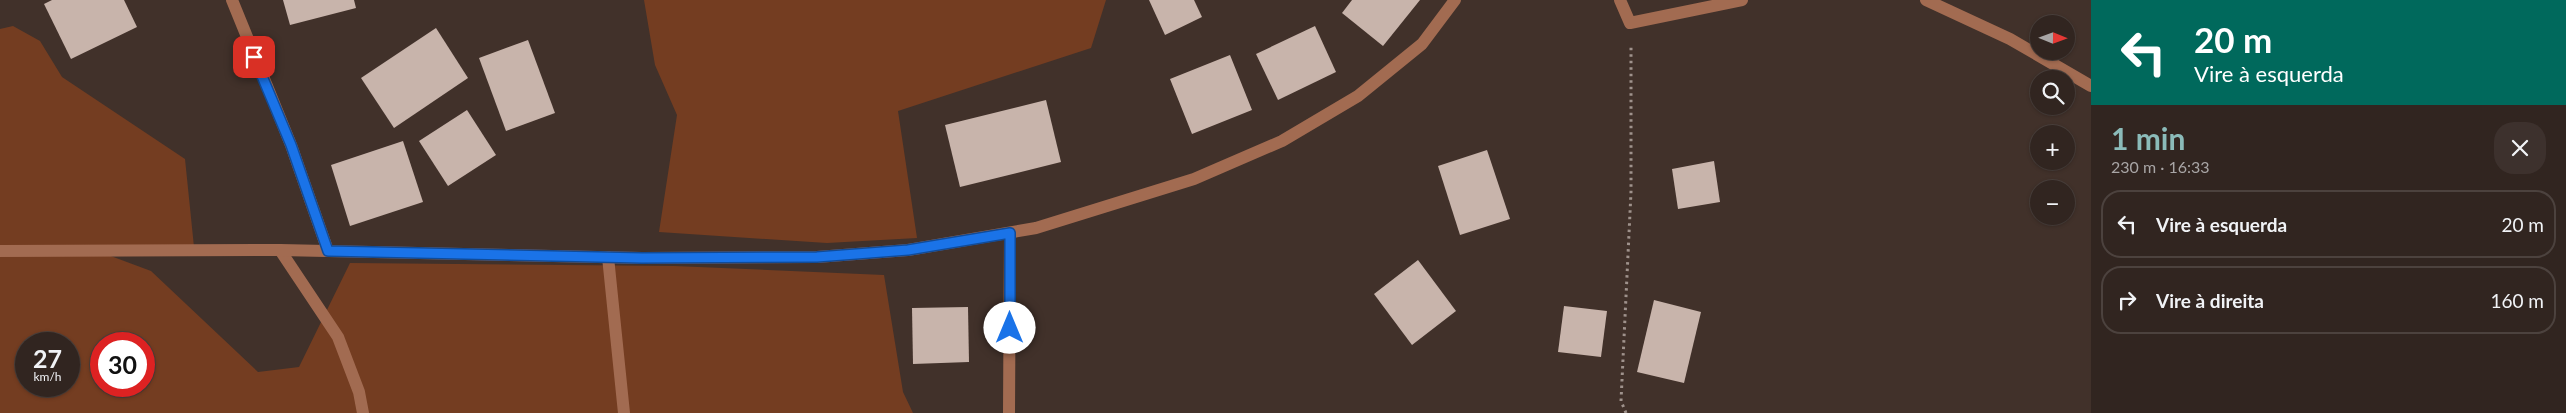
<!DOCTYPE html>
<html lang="pt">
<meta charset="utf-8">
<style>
:root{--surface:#312520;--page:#3d312d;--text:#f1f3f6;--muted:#a8a5a5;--line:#4c423e;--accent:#8bbbb9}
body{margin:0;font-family:Lato,sans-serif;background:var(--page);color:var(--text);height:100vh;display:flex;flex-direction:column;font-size:19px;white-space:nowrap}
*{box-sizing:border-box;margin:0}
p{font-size:16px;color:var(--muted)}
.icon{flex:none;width:28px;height:28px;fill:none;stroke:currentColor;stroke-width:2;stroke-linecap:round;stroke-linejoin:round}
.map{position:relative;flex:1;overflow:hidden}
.sheet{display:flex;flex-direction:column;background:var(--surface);width:475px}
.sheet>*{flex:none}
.banner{background:#00695c;color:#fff;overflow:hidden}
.needle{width:32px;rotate:91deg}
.buttons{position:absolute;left:2030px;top:15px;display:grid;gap:10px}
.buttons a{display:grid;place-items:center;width:45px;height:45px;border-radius:50%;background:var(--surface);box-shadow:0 1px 4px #0004,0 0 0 1px var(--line);font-size:25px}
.speed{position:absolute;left:15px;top:332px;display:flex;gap:10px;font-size:25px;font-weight:700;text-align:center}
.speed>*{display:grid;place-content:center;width:65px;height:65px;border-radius:50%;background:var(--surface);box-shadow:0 1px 4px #0004,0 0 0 1px var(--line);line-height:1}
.speed small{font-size:12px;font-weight:400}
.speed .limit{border:8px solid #d22;background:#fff;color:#111}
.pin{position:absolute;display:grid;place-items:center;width:42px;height:42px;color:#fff;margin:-21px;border-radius:10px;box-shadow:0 2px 8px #0006}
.me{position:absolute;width:55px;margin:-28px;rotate:0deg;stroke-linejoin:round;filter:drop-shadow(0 0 4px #0008)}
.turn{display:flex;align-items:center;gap:18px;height:105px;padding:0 20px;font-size:22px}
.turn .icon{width:65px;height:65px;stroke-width:2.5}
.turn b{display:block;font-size:35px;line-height:42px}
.round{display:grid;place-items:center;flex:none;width:52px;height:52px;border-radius:20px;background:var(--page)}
.head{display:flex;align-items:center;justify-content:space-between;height:85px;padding:0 20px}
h1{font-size:30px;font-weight:700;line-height:38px;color:var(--accent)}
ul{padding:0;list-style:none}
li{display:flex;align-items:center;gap:15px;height:68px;margin:0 10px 8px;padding:0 10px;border:2px solid var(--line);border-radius:20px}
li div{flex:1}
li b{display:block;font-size:19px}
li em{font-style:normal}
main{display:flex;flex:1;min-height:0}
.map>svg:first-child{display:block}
.green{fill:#743d21;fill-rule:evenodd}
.building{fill:#c8b4ab}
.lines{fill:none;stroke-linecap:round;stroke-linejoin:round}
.path{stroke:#9f928c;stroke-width:3;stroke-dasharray:2.5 4;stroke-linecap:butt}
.minor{stroke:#a26b51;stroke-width:12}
.route-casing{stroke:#114b97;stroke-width:12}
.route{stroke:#1a73e8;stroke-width:9}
</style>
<main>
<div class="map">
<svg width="2091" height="413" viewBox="0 0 2091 413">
<rect width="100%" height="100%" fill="#41312a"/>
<g class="green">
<path d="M644 0H1106L1091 48 898 111 917 238 827 243 659 232 677 115 655 65Z"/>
<path d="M13 26 40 41 62 77 185 159 194 247 100 252 151 271 258 372 299 367 350 263 674 266 884 275 903 392 913 413H0V29ZM26 344H69V386H26ZM101 344H144V386H101Z"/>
</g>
<g class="building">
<path d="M52 0H124L137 27 71 59 44 4Z"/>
<path d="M283 0H354L356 8 290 25Z"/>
<path d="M1149 0H1194L1202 17 1165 35Z"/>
<path d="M1352 0H1420L1383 46 1342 13Z"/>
<path d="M1315 26 1336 72 1278 100 1256 54Z"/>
<path d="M436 28 468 78 394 128 361 78Z"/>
<path d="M528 40 555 113 506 131 479 58Z"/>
<path d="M1230 55 1252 110 1192 134 1170 79Z"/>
<path d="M1046 100 1061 162 960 187 945 125Z"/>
<path d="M467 110 496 155 448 186 419 141Z"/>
<path d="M403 141 423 202 350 226 331 165Z"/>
<path d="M1487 150 1510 219 1460 235 1438 166Z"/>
<path d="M1714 161 1720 202 1678 209 1672 169Z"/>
<path d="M1418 260 1456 311 1412 345 1374 294Z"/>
<path d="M1654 300 1701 312 1684 383 1637 372Z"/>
<path d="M1564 306 1607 311 1601 357 1558 352Z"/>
<path d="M968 307 969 362 913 364 912 308Z"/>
</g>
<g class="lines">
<path class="path" d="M1626 413 1621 401 1631 192V44"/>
<g class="minor">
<path d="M232 0 291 145 328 251"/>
<path d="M1620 0 1630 23 1742 0"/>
<path d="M1926 0 2010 39 2091 86"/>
<path d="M280 250 338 337 359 392 363 413"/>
<path d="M0 251 280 250 642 258 817 257 908 250 1036 228 1194 179 1282 141 1358 96 1422 44 1455 0"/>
<path d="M608 257 624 413"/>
<path d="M1009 413 1010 233"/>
</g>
</g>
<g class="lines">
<defs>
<path id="route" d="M254 57 291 145 328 251 642 258 817 257 908 250 1010 233V328"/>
</defs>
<use href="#route" class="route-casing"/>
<use href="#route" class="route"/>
</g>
</svg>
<div class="buttons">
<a><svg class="needle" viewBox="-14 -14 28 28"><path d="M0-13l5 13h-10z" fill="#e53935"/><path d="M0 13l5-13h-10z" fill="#a8a5a5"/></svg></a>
<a><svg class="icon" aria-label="search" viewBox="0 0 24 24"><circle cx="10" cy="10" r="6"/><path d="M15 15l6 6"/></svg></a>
<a>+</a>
<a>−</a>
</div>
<div class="speed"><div>27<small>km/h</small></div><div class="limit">30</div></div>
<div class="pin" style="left:254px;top:57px;background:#d93025"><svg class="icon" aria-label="arrive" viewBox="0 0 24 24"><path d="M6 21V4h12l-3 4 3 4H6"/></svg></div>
<svg class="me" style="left:1010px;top:328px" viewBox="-20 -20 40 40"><circle r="19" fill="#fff"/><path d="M0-13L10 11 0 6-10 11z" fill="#1a73e8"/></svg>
</div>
<section class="sheet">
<div class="banner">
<div class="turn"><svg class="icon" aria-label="left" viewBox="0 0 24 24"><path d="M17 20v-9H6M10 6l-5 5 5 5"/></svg><div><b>20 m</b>Vire à esquerda</div></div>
</div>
<div class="head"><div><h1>1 min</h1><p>230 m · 16:33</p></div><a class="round"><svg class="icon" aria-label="close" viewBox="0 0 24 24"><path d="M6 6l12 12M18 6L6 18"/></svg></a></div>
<ul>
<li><svg class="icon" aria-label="left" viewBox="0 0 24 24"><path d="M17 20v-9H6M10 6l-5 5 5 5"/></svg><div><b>Vire à esquerda</b></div><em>20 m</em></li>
<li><svg class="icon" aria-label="right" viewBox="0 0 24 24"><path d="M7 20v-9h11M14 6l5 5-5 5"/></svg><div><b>Vire à direita</b></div><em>160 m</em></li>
</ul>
</section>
</main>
